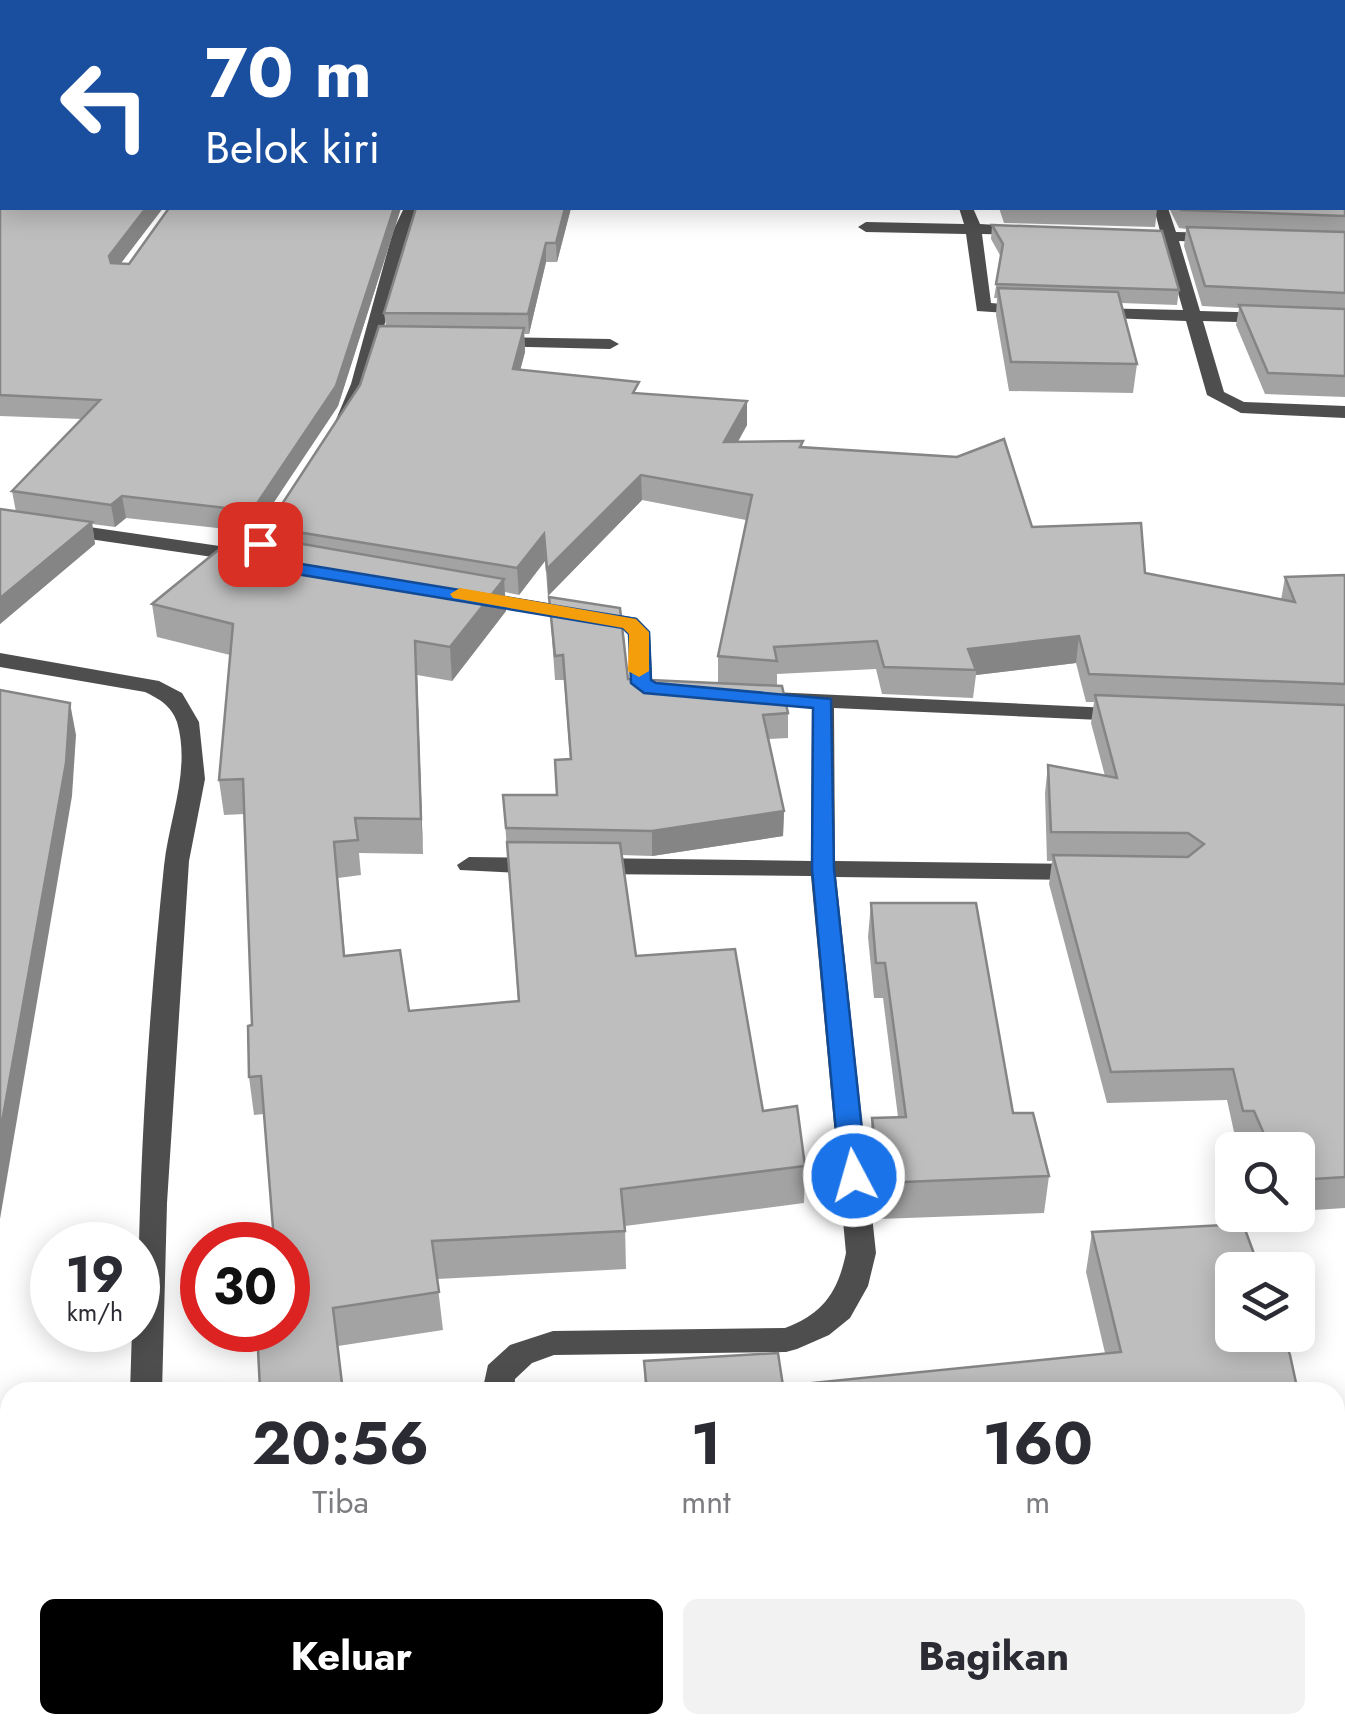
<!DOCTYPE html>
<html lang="id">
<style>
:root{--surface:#fff;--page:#f2f2f3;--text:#2b2b33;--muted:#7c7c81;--accent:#000}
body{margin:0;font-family:Jost,sans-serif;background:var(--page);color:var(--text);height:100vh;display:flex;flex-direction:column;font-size:38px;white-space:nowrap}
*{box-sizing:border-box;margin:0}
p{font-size:32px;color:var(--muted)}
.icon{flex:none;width:55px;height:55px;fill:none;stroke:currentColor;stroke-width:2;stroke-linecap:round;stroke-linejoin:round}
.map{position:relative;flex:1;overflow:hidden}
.panel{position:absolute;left:0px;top:1382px;width:1345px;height:352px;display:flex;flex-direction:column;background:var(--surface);border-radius:30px 30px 0 0;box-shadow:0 5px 25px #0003}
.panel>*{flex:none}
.banner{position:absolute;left:0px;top:0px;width:1345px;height:210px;box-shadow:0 5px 25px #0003;background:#1a4fa0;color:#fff;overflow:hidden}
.tools{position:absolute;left:1215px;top:1132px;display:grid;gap:20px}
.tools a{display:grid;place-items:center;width:100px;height:100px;border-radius:15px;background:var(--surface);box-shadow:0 5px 25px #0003;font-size:50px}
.speed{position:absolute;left:30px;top:1222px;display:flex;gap:20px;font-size:50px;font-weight:700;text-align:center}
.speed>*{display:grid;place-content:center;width:130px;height:130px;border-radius:50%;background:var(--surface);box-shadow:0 5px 25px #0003;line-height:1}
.speed small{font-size:25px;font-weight:400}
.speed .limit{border:15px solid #d22;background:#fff;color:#111}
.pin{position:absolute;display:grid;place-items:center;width:85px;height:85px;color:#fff;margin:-42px;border-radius:20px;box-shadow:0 5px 15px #0006}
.me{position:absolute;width:110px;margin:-55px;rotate:354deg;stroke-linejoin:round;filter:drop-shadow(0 0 8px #0008)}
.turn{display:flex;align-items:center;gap:35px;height:210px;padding:0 40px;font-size:45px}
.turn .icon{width:130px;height:130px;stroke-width:2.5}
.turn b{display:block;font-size:70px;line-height:85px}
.eta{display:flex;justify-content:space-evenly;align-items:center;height:170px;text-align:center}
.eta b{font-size:60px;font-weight:700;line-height:70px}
.action{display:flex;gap:20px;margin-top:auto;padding:20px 40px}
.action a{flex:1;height:115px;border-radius:15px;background:var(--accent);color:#fff;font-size:40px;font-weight:700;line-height:115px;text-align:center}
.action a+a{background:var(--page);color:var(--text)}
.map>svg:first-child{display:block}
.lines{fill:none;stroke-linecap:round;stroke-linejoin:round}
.minor{fill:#4e4e4e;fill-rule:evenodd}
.wall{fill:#a3a3a3;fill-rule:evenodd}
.shaded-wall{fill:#858585}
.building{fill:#bebebe;stroke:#858585;stroke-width:2.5}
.route{fill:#1a73e8;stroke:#114b97;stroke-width:2.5}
.slow{fill:#f59e0b}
</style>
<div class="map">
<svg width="1345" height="1734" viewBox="0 0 1345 1734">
<rect width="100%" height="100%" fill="#fff"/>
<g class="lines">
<g class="minor">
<path d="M404 208H419L409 231 369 384 351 426H337L335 422 351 384 393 231Z"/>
<path d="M959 208H973L980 224 1031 227 1033 230 1025 235 982 234 991 303 1036 307V315L977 311 966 234 866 232 858 227 866 222 964 224Z"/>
<path d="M1154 208H1168L1176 232 1220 233 1228 238 1220 243 1179 241 1200 311 1270 313 1279 318 1270 323 1203 321 1224 392 1244 402 1345 406V418L1241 413 1207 395 1186 321 1084 317 1081 313 1090 308 1183 310 1163 241 1130 240 1122 235 1130 230 1160 231Z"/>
<path d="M490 337 610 339 619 344 610 349 484 346 481 342Z"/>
<path d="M0 514 247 550 257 556 247 562 0 526Z"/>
<path d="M471 590 637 618 650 632 652 679 680 691 669 698 633 688 628 634 622 628 464 600V592Z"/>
<path d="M0 653 159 681 182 693 199 722 205 779 189 861 167 1203 162 1392H130L132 1330H138C138 1177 148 1021 164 866 169 819 191 770 177 722 171 705 159 699 145 692L0 667Z"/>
<path d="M753 691 1131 709 1134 714 1123 721 834 708 835 861 1083 864 1096 872 1083 880 836 877 876 1253 868 1286 850 1318 829 1335 797 1349 786 1352 554 1355 532 1363 515 1379 514 1392H482L488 1365 510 1345 553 1331 785 1328C823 1314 838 1292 846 1253L811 876 589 874 577 866 589 858 811 861 812 707 745 703 742 698 745 693Z"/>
<path d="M469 857 539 858 551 866 539 874 460 870 457 865Z"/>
<rect x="116" y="1725" width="38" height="9"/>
<rect x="485" y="1725" width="38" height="9"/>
</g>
</g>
<g class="wall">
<path d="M0 0H1345V397L1265 394 1236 325 1239 308 1202 306 1184 246 1186 229 1179 228 1169 208H1342V2H2L163 208 120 264H129L169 208H401L338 406 254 532 126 518 115 527 92 524 95 544 0 624V509L16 512 12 491 81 419 0 416Z"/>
<path d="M571 208 557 262H546L529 334H524L525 352 520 370 639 393 747 401V425L738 442 803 441 802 447 1032 527 1145 573 1281 600 1285 577H1345V1208L1298 1211V1150H1251L1248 1141H1236L1227 1100 1107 1103 1049 884 1052 861H1047L1045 793 1048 765 1105 776 1091 723 1094 702H1086L1076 663 976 675 973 698 882 694 876 669 777 674V686L788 713V738L769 739 784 811 783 836 652 856 621 855 636 956 763 1111 805 1166 804 1203 625 1226 626 1269 437 1279 443 1330 338 1346 260 1389 274 1241 264 1114 254 1115 249 1077 252 1025 244 814 224 815 219 780 230 655 157 637 152 604 268 538 267 527 360 385 386 326 384 313ZM642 500 746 520 718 656V683L628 679 549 597 555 680H564L570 759 557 795H503L518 1001 409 1011 345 955 338 878 361 875 359 853 423 854 417 675 452 681 506 611 505 592 519 595 545 561 548 596Z"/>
<path d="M999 208H1157V209L1155 227 1004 223Z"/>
<path d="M992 225 1179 290 1177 305 1121 303 1137 364 1133 393 1009 391 996 315 997 298H994L1001 257 991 239Z"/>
<path d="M871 903 1013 1113 1049 1176 1044 1213 878 1219 869 1154 872 1118 898 1117 883 998H874L868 937Z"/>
<path d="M1092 1232 1298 1392H645L644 1361 783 1386 1105 1353 1086 1272Z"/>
<path d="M1287 1725H1335L1345 1734H1291Z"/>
</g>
<g class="shaded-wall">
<path d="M146 208H163L112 275 109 256Z"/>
<path d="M394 208H401L338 406 254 532 252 511Z"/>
<path d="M565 208H571L557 262 556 243Z"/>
<path d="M546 243V262L529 334 528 314Z"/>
<path d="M524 328 525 352 514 394 513 369Z"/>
<path d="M747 401V425L723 467 724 442Z"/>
<path d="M641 475 642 500 548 596 547 569Z"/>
<path d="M122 496 126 518 115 527 111 505Z"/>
<path d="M92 522 95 544 0 624V598Z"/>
<path d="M544 534 545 561 519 595 517 568Z"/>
<path d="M504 579 506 611 452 681 450 647Z"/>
<path d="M1079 636 1076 663 976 675V670L968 649Z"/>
<path d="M415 641 417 675 423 854 421 819Z"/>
<path d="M70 703 76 735 72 796 0 1219V1133Z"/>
<path d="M784 811 783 836 652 856V831Z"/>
</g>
<g class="building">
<path d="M2 0H1345V62H1342V2H2V208H146L109 256 111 263 129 264 169 208H394L336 386 252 511 122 496 111 505 12 491 100 400 0 395V143H2V130H0V3H2Z"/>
<rect x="1342" y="75" width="3" height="59"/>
<path d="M1342 147H1345V216L1181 210 1180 208H1342Z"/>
<path d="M416 208H565L556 243H546L528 314 384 313Z"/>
<path d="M992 225 1162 231 1179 290 996 284 1003 244Z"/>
<path d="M1187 227 1345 232V293L1205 286Z"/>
<path d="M998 288 1118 292 1137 364 1011 362Z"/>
<path d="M1239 305 1345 309V376L1268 373Z"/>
<path d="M379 326 524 328 513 369 639 382 633 393 747 401 724 442 803 441 800 447 957 457 1004 439 1032 527 1141 523 1145 573 1295 602 1285 577 1344 575 1345 577V684L1089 674 1079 636 968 649 976 670 884 667 877 641 774 647 777 661 718 656 752 495 641 475 547 569 544 534 517 568 267 527 360 385Z"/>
<path d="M0 509 92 522 0 598Z"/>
<path d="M239 533 504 579 450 647 415 641 421 819 355 818 358 840 334 842 344 956 400 950 409 1011 519 1001 507 842 620 843 636 956 735 949 763 1111 797 1106 805 1166 621 1189 625 1231 432 1241 439 1292 333 1308 343 1392H241L260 1389 257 1330H288V1245H252L274 1241 261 1076 249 1077 248 1026 252 1025 243 779 219 780 233 624 152 604Z"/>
<path d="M549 597 620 608 628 679 782 686 788 713 763 715 784 811 652 831 506 828 503 795H557L555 760 571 759 563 655 555 656Z"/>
<path d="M0 690 70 703 66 763 0 1133Z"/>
<path d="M1095 695 1345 705V1177L1298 1180V1150H1271L1254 1111H1243L1233 1069 1111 1072 1053 855 1188 857 1204 844 1188 833 1051 832 1048 765 1117 778Z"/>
<path d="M871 903H976L1013 1113H1033L1049 1176 880 1183 872 1118 906 1117 885 963H876Z"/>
<path d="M1243 1224 1260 1270H1232V1335H1283L1290 1355 1298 1392H647L644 1361 778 1353 783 1386 1121 1352 1092 1232Z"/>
<path d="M1335 1455H1345V1734H1317L1314 1725H1335Z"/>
<rect x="165" y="1725" width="193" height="9"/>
</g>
<path class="route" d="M260 538 270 544 264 555 271 559 636 619 649 632 651 680 656 683 831 699 834 869 867 1176 863 1183H844L840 1176 812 869 813 708 644 693 631 683 629 634 623 628 260 568 244 557 254 540Z"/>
<path class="slow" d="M460 588 636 619 649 632V671L639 677 628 671 629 634 623 628 453 598 450 594Z"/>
</svg>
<div class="tools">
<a><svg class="icon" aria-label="search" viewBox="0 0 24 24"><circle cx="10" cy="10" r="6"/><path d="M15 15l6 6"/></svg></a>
<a><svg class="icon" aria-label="layers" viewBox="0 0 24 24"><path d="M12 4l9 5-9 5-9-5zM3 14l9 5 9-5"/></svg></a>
</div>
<div class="speed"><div>19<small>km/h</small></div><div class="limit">30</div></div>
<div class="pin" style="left:260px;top:544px;background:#d93025"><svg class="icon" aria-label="arrive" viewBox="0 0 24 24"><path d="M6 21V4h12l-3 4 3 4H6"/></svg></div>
<svg class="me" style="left:854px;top:1176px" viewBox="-20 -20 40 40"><circle r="17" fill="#1a73e8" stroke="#fff" stroke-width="3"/><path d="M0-11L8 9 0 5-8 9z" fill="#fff"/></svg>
<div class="banner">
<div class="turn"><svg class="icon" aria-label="left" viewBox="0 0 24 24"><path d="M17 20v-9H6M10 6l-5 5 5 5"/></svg><div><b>70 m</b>Belok kiri</div></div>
</div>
<section class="panel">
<div class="eta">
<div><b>20:56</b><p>Tiba</p></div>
<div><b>1</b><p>mnt</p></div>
<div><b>160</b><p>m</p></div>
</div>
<div class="action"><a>Keluar</a><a>Bagikan</a></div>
</section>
</div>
